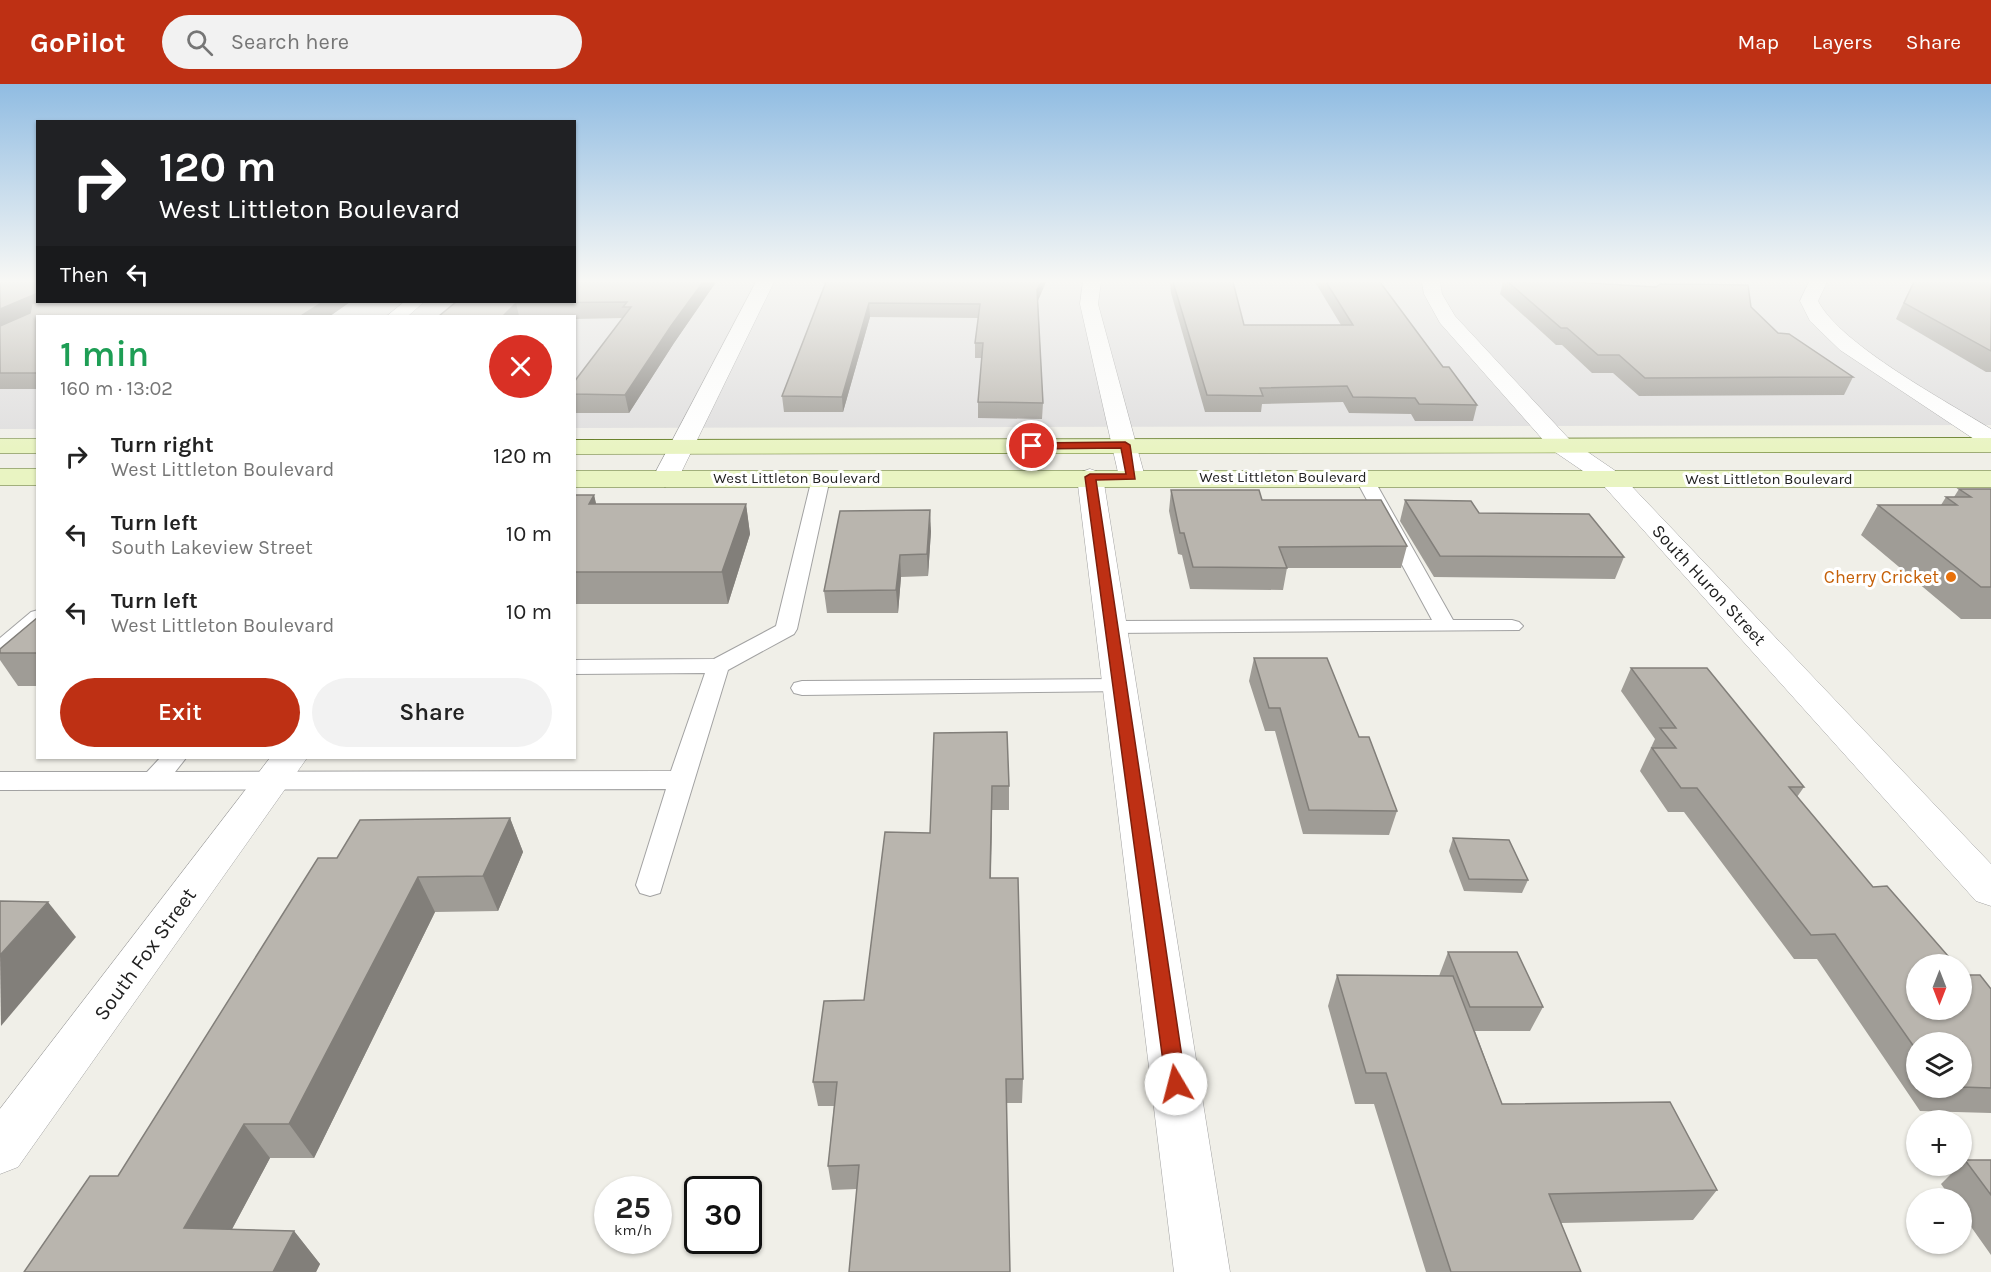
<!DOCTYPE html>
<meta charset="utf-8">
<style>
:root{--surface:#fff;--page:#f2f2f2;--text:#222;--muted:#767676;--accent:#be3014}
body{margin:0;font-family:Karla,sans-serif;background:var(--page);color:var(--text);height:100vh;display:flex;flex-direction:column;font-size:22px;white-space:nowrap}
*{box-sizing:border-box;margin:0}
p{font-size:20px;color:var(--muted)}
.icon{flex:none;width:33px;height:33px;fill:none;stroke:currentColor;stroke-width:2;stroke-linecap:round;stroke-linejoin:round}
.map{position:relative;flex:1;overflow:hidden}
.panel{position:absolute;left:36px;top:231px;width:540px;height:444px;display:flex;flex-direction:column;background:var(--surface);border-radius:0px;box-shadow:0 2px 4px #0004}
.panel>*{flex:none}
.guide{position:absolute;left:36px;top:36px;width:540px;height:183px;border-radius:0px;box-shadow:0 2px 4px #0004;background:#202124;color:#fff;overflow:hidden}
.needle{width:39px;rotate:180deg}
.buttons{position:absolute;left:1906px;top:870px;display:grid;gap:12px}
.buttons a{display:grid;place-items:center;width:66px;height:66px;border-radius:50%;background:var(--surface);box-shadow:0 2px 4px #0004;font-size:30px}
.speed{position:absolute;left:594px;top:1092px;display:flex;gap:12px;font-size:30px;font-weight:700;text-align:center}
.speed>*{display:grid;place-content:center;width:78px;height:78px;border-radius:50%;background:var(--surface);box-shadow:0 2px 4px #0004;line-height:1}
.speed small{font-size:15px;font-weight:400}
.speed .limit{border:3px solid #111;border-radius:9px;background:#fff;color:#111}
.pin{position:absolute;display:grid;place-items:center;width:51px;height:51px;color:#fff;margin:-26px;border:3px solid #fff;border-radius:50%;box-shadow:0 2px 6px #0007}
.me{position:absolute;width:66px;margin:-33px;rotate:352deg;stroke-linejoin:round;filter:drop-shadow(0 0 4px #0008)}
.turn{display:flex;align-items:center;gap:21px;height:126px;padding:0 24px;font-size:27px}
.turn .icon{width:78px;height:78px;stroke-width:2.5}
.turn b{display:block;font-size:42px;line-height:51px}
.then{display:flex;align-items:center;height:57px;padding:0 24px;background:#0003;gap:12px;font-size:22px}
.round{display:grid;place-items:center;flex:none;width:63px;height:63px;border-radius:32px;background:var(--page)}
.head{display:flex;align-items:center;justify-content:space-between;height:102px;padding:0 24px}
h1{font-size:36px;font-weight:600;line-height:45px;color:#1e9e55}
.action{display:flex;gap:12px;margin-top:auto;padding:12px 24px}
.action a{flex:1;height:69px;border-radius:36px;background:var(--accent);color:#fff;font-size:24px;font-weight:600;line-height:69px;text-align:center}
.action a+a{background:var(--page);color:var(--text)}
ul{padding:0;list-style:none}
li{display:flex;align-items:center;gap:18px;height:78px;padding:0 24px}
li div{flex:1}
li b{display:block;font-size:22px}
li em{font-style:normal}
header{display:flex;align-items:center;gap:36px;box-sizing:border-box;height:84px;padding:0 30px;background:var(--accent);color:#fff}
header strong{font-size:28px}
nav{display:flex;gap:33px;margin-inline-start:auto;font-size:21px}
.search{width:420px;height:54px;background:var(--page);display:flex;align-items:center;gap:15px;box-sizing:border-box;padding:0 21px;border-radius:33px;color:var(--muted);font-size:22px}
.map>svg:first-child{display:block}
.residential{fill:#dfdede}
.lines{fill:none;stroke-linecap:round;stroke-linejoin:round}
.lane-casing{stroke:#a2a2a2;stroke-width:2}
.street-casing{stroke:#a2a2a2;stroke-width:1}
.secondary-casing{stroke:#557010;stroke-width:1}
.lane{fill:#fff;fill-rule:evenodd}
.street{fill:#fff;fill-rule:evenodd}
.secondary{fill:#e9f4c2;fill-rule:evenodd}
.wall{fill:#9f9c96;fill-rule:evenodd}
.shaded-wall{fill:#827f7a}
.building{fill:#b9b5ae;stroke:#827f7a;stroke-width:1.5}
.route{fill:#be3014;stroke:#7c1f0d;stroke-width:1.5}
.food-dot{fill:#e8710a;stroke:#fff;stroke-width:2}
.labels{text-anchor:middle;dominant-baseline:central;stroke-width:6;stroke-linejoin:round;paint-order:stroke}
.far-street-label{font-size:15px;fill:#212121;stroke:#fff}
.food-label{font-size:18px;fill:#c56008;stroke:#fff;text-anchor:end}
.street-label{font-size:18px;fill:#212121;stroke:#fff}
.near-street-label{font-size:21px;fill:#212121;stroke:#fff}
</style>
<header>
<strong>GoPilot</strong>
<div class="search"><svg class="icon" aria-label="search" viewBox="0 0 24 24"><circle cx="10" cy="10" r="6"/><path d="M15 15l6 6"/></svg>Search here</div>
<nav><a>Map</a><a>Layers</a><a>Share</a></nav>
</header>
<div class="map">
<svg width="1991" height="1188" viewBox="0 0 1991 1188">
<rect width="100%" height="100%" fill="#f0efe8"/>
<path class="residential" d="M0 198 38 218H574L575 198H1991V341L575 344 574 232H38L37 345H0Z"/>
<g class="lines">
<defs>
<g id="lane">
<path d="M821 389 830 394 797 545 794 550 728 586 660 809 650 812 640 809 636 801 666 705 0 706V688H147L160 674H186L175 688 671 687 705 589 574 590V576L714 575 776 542 812 394Z"/>
<path d="M1364 389 1373 394 1453 536H1512L1519 538 1523 542 1519 546 1111 549 1104 547 1100 543 1104 539 1111 537 1432 536 1355 394Z"/>
<path d="M38 526V543L8 570 0 572V554L31 528Z"/>
<path d="M1120 595 1128 597 1131 602 1128 607 802 611 794 609 791 604 794 599 802 597Z"/>
</g>
<g id="street">
<path d="M756 198H774L678 395 674 400 665 403 656 400 652 395Z"/>
<path d="M1083 198H1101L1098 220 1145 393 1141 398 1132 401 1123 398 1119 393 1080 220Z"/>
<path d="M1422 198H1440L1442 210 1455 232 1570 356 1620 390 1991 780V822L1976 817 1602 400 1552 366 1440 239 1424 210Z"/>
<path d="M1809 198H1827L1818 217C1841 261 1946 317 1991 345V363L1983 361 1840 266 1810 237 1800 217Z"/>
<path d="M404 218H424L408 232H387Z"/>
<path d="M1090 385 1099 388 1103 393 1230 1188H1174L1077 393 1081 388Z"/>
<path d="M270 674H307L18 1083 0 1090V1025Z"/>
</g>
<g id="secondary">
<path d="M1991 354V368L574 370V356Z"/>
<rect x="0" y="355" width="38" height="14"/>
<rect x="0" y="385" width="38" height="16"/>
<rect x="574" y="387" width="1417" height="16"/>
</g>
</defs>
<use href="#lane" class="lane-casing"/>
<use href="#street" class="street-casing"/>
<use href="#secondary" class="secondary-casing"/>
<use href="#lane" class="lane"/>
<use href="#street" class="street"/>
<use href="#secondary" class="secondary"/>
</g>
<g class="wall">
<path d="M0 198 38 218H350L330 232H38V305H0Z"/>
<path d="M716 198 674 259 629 329H574V298L623 234 574 235V232H439L456 218Z"/>
<path d="M826 198 1038 217 1043 319 1042 335 978 334V318L982 274H975V259L978 234 870 233 843 328H784L782 312Z"/>
<path d="M1170 198H1233L1244 241H1341L1315 198H1380L1443 283 1477 321 1473 337H1415L1411 330 1349 329 1343 318 1262 320 1261 328H1205L1171 209Z"/>
<path d="M1503 198H1572L1751 223 1778 249 1853 293 1844 311 1639 312 1613 289H1592L1562 261H1556L1500 210Z"/>
<path d="M1913 198H1991V288H1986L1896 235Z"/>
<path d="M1959 405H1991V535H1961L1861 451 1878 421H1941L1946 413H1954Z"/>
<path d="M1171 406 1262 416 1407 462 1401 484H1287L1283 506 1190 505 1182 471 1178 470 1169 427Z"/>
<path d="M574 411H594L596 420H746L750 450 728 520H574Z"/>
<path d="M1405 416 1479 429 1624 473 1615 495 1434 493 1400 437Z"/>
<path d="M931 447 928 492 901 493 898 529H827L824 507Z"/>
<path d="M38 533V602H18L0 576V565Z"/>
<path d="M1254 574 1359 653 1397 727 1389 751 1303 750 1275 647H1265L1249 597Z"/>
<path d="M1631 584 1804 703 1797 713 1873 803 1964 891 1991 905V1029L1920 1027 1817 875H1794L1684 728H1668L1640 687 1655 655 1621 607ZM1917 958 1962 1004H1917Z"/>
<path d="M934 649 1009 702V726H992L991 794 1023 995 1022 1019H1006L857 1105 832 1106 828 1082 834 1022H818L813 998 864 916 930 749Z"/>
<path d="M510 734 523 768 498 827 435 828 314 1074H270L232 1145 294 1147 320 1180 316 1188H24L118 1092 337 774Z"/>
<path d="M1453 754 1528 796 1522 809 1464 807 1449 767Z"/>
<path d="M1448 868 1543 923 1530 947H1475L1502 1020 1717 1106 1693 1136 1561 1139 1581 1188H1426L1374 1020H1355L1328 922 1337 891 1439 892Z"/>
<path d="M1965 1076H1991V1171L1962 1130V1114H1951L1941 1100 1959 1082H1962V1079Z"/>
</g>
<g class="shaded-wall">
<path d="M703 198H716L674 259 629 329 625 311 671 242Z"/>
<path d="M1041 198H1046L1037 219V206Z"/>
<path d="M38 209V218H60L0 245V225Z"/>
<path d="M323 218H350L330 232H301Z"/>
<path d="M516 219 519 232H503Z"/>
<path d="M869 219 870 233 843 328 842 313Z"/>
<path d="M594 411 601 441 589 420Z"/>
<path d="M746 420 750 450 728 520 722 488Z"/>
<path d="M930 426 931 447 928 492 927 470Z"/>
<path d="M900 471 901 493 898 529 896 506Z"/>
<path d="M992 702V726L990 818V794Z"/>
<path d="M510 734 523 768 498 827 483 792Z"/>
<path d="M418 793 435 828 314 1074 289 1040Z"/>
<path d="M48 818 76 853 1 942 0 871Z"/>
<path d="M244 1040 270 1074 215 1177 184 1144Z"/>
<path d="M294 1147 320 1180 316 1188H273Z"/>
</g>
<g class="building">
<path d="M0 198H38V209L0 225Z"/>
<path d="M574 198H703L671 242 625 311 574 310V298L631 223H623L627 218 516 219 503 232H439L456 218H574Z"/>
<path d="M826 198H1041L1037 206 1043 319 978 318 983 259H975L980 220 869 219 842 313 782 312Z"/>
<path d="M1173 198H1233L1244 241H1353L1326 198H1380L1443 283H1449L1477 321 1419 320 1415 314 1353 313 1347 302 1260 304 1263 312 1207 311Z"/>
<path d="M1508 198H1572L1656 203 1660 200 1748 201 1751 223 1778 249 1789 250 1853 293 1645 294 1619 271H1598L1567 244H1561Z"/>
<path d="M1914 198H1991V267L1904 219Z"/>
<path d="M44 218H323L301 232H38V289H0V242L30 229 32 219Z"/>
<path d="M1959 405H1991V503H1981L1878 421H1957L1946 413H1971Z"/>
<path d="M1171 406H1259L1262 416H1381L1407 462 1279 463 1287 484 1193 483 1184 449H1180Z"/>
<path d="M574 411H594L589 420H746L722 488H574Z"/>
<path d="M1405 416 1471 417 1479 429 1589 430 1624 473 1440 472Z"/>
<path d="M930 426 927 470 900 471 896 506 824 507 840 427Z"/>
<path d="M38 533V569H0V565Z"/>
<path d="M1254 574H1327L1359 653H1369L1397 727 1309 726 1280 624H1269Z"/>
<path d="M1631 584H1707L1804 703H1789L1873 803 1887 802 1955 880H1917V926H1962V888L1964 891H1980L1991 905V1004L1962 1003V958H1917V967L1835 850 1811 851 1697 704H1681L1652 664H1676L1660 644H1676Z"/>
<path d="M1007 648 1009 702H992L990 794H1018L1023 995H1006L1010 1188H849L859 1081 828 1082 837 998H813L824 917 864 916 885 748 930 749 934 649Z"/>
<path d="M510 734 483 792 418 793 289 1040H244L184 1144 294 1147 273 1188H24L90 1092H118L318 774H337L360 736Z"/>
<path d="M1453 754 1509 756 1528 796 1469 795Z"/>
<path d="M0 817 48 818 0 871Z"/>
<path d="M1448 868H1517L1543 923H1470Z"/>
<path d="M1337 891 1453 892 1502 1020 1670 1018 1717 1106 1549 1110 1581 1188H1451L1386 989H1366Z"/>
<path d="M1965 1076H1991V1111Z"/>
</g>
<linearGradient id="sky" x2="0" y2="1"><stop stop-color="#90bce2"/><stop offset="0.54" stop-color="#f8f8f5"/><stop offset="1" stop-color="#f8f8f5" stop-opacity="0"/></linearGradient>
<rect width="1991" height="365" fill="url(#sky)"/>
<path class="route" d="M1125 358 1130 361 1135 395 1096 396 1186 1000 1183 1007 1176 1010 1168 1007 1166 1000 1085 393 1090 390H1126L1121 364 1032 365 1027 362 1032 359Z"/>
<circle class="food-dot" cx="1951" cy="493" r="6"/>
<g class="labels">
<g class="far-street-label">
<text x="1283" y="393">West Littleton Boulevard</text>
<text x="797" y="394">West Littleton Boulevard</text>
<text x="1769" y="395">West Littleton Boulevard</text>
</g>
<g class="food-label">
<text x="1939" y="493">Cherry Cricket</text>
</g>
<g class="street-label">
<text transform="translate(1709 501) rotate(47)">South Huron Street</text>
</g>
<g class="near-street-label">
<text transform="translate(145 870) rotate(-54)">South Fox Street</text>
</g>
</g>
</svg>
<div class="buttons">
<a><svg class="needle" viewBox="-14 -14 28 28"><path d="M0-13l5 13h-10z" fill="#e53935"/><path d="M0 13l5-13h-10z" fill="#767676"/></svg></a>
<a><svg class="icon" aria-label="layers" viewBox="0 0 24 24"><path d="M12 4l9 5-9 5-9-5zM3 14l9 5 9-5"/></svg></a>
<a>+</a>
<a>−</a>
</div>
<div class="speed"><div>25<small>km/h</small></div><div class="limit">30</div></div>
<div class="pin" style="left:1032px;top:362px;background:#d93025"><svg class="icon" aria-label="arrive" viewBox="0 0 24 24"><path d="M6 21V4h12l-3 4 3 4H6"/></svg></div>
<svg class="me" style="left:1176px;top:1000px" viewBox="-20 -20 40 40"><circle r="19" fill="#fff"/><path d="M0-13L10 11 0 6-10 11z" fill="#be3014"/></svg>
<div class="guide">
<div class="turn"><svg class="icon" aria-label="right" viewBox="0 0 24 24"><path d="M7 20v-9h11M14 6l5 5-5 5"/></svg><div><b>120 m</b>West Littleton Boulevard</div></div>
<div class="then">Then<svg class="icon" aria-label="left" viewBox="0 0 24 24"><path d="M17 20v-9H6M10 6l-5 5 5 5"/></svg></div>
</div>
<section class="panel">
<div class="head"><div><h1>1 min</h1><p>160 m · 13:02</p></div><a class="round" style="background:#d93025;color:#fff"><svg class="icon" aria-label="close" viewBox="0 0 24 24"><path d="M6 6l12 12M18 6L6 18"/></svg></a></div>
<ul>
<li><svg class="icon" aria-label="right" viewBox="0 0 24 24"><path d="M7 20v-9h11M14 6l5 5-5 5"/></svg><div><b>Turn right</b><p>West Littleton Boulevard</p></div><em>120 m</em></li>
<li><svg class="icon" aria-label="left" viewBox="0 0 24 24"><path d="M17 20v-9H6M10 6l-5 5 5 5"/></svg><div><b>Turn left</b><p>South Lakeview Street</p></div><em>10 m</em></li>
<li><svg class="icon" aria-label="left" viewBox="0 0 24 24"><path d="M17 20v-9H6M10 6l-5 5 5 5"/></svg><div><b>Turn left</b><p>West Littleton Boulevard</p></div><em>10 m</em></li>
</ul>
<div class="action"><a>Exit</a><a>Share</a></div>
</section>
</div>
